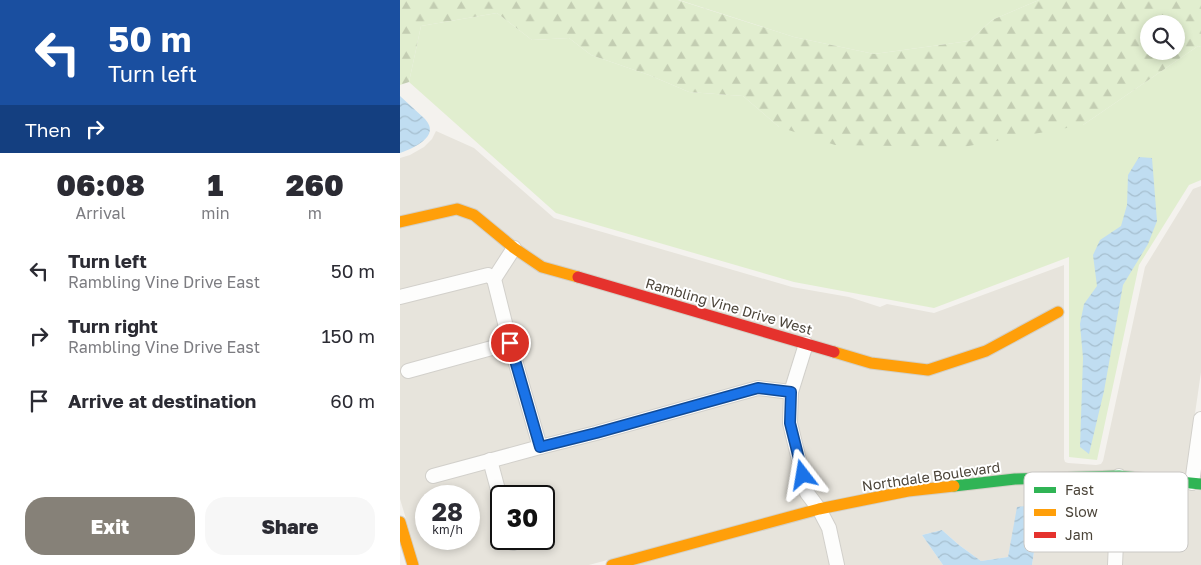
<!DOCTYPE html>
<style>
:root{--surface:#fff;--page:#f7f7f7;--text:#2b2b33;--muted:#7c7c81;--accent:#868178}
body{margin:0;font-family:"Golos Text",sans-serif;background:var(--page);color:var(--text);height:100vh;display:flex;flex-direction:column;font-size:19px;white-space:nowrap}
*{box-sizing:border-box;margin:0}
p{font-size:16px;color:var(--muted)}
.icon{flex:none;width:28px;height:28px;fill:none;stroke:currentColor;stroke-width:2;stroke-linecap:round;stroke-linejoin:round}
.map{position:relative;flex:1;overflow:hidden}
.drawer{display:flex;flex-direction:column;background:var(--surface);width:400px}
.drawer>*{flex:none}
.guide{background:#1a4fa0;color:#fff;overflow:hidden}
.buttons{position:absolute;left:740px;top:15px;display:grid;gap:10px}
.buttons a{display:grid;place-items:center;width:45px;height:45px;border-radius:50%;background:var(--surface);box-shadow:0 2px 8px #0003;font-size:25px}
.speed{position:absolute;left:15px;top:485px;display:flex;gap:10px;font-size:25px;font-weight:700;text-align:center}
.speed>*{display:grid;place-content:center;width:65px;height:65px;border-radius:50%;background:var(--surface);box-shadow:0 2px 8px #0003;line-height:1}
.speed small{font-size:12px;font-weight:400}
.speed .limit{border:2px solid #111;border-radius:8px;background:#fff;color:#111}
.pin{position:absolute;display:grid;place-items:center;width:42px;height:42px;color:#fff;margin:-21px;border:2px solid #fff;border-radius:50%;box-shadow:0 1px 5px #0007}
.me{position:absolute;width:55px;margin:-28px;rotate:346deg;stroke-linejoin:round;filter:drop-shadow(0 0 4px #0008)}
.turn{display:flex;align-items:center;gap:18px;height:105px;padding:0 25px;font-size:22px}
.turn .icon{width:65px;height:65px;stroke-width:2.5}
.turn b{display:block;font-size:35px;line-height:42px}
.then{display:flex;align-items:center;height:48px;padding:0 25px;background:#0003;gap:10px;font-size:19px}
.eta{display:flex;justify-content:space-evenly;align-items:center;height:85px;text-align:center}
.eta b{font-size:30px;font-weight:800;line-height:35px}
.button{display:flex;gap:10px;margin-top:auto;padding:10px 25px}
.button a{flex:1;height:58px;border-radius:20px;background:var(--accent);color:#fff;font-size:20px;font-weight:800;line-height:58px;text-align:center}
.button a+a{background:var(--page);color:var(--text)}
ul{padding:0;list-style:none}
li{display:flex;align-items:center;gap:15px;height:65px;padding:0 25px}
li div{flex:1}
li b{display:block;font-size:19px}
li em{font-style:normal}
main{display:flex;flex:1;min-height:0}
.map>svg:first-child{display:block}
.residential{fill:#e7e4dc;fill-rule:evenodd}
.grass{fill:#e1eecf}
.forest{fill:url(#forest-firs);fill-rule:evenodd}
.water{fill:url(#water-waves)}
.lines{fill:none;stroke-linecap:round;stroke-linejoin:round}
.street-casing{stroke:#d2d0cb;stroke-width:16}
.fast-casing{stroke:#d3cfc5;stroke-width:13}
.slow-casing{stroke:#d3cfc5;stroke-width:13}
.jam-casing{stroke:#d3cfc5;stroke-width:13}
.street{stroke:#fdfdfc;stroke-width:14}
.fast{stroke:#30b455;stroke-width:11}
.slow{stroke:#ff9f0a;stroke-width:11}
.jam{stroke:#e5322d;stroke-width:11}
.route-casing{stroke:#114b97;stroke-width:12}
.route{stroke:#1a73e8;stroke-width:9}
.labels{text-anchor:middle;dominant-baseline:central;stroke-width:4;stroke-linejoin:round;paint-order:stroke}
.street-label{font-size:14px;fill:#4b4439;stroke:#fff}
.key{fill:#fff;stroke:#c9c7c4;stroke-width:1}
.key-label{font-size:14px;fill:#4b4439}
</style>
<main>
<section class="drawer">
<div class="guide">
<div class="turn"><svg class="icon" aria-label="left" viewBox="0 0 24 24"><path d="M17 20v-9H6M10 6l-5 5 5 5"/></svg><div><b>50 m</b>Turn left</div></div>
<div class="then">Then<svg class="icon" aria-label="right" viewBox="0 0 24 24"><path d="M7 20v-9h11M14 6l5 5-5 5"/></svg></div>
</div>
<div class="eta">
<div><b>06:08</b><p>Arrival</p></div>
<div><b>1</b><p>min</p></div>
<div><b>260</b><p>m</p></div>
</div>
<ul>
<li><svg class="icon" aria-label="left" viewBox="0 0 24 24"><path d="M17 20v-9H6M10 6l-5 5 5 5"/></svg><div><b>Turn left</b><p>Rambling Vine Drive East</p></div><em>50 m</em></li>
<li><svg class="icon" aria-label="right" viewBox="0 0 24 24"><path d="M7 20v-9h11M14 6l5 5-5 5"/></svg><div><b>Turn right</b><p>Rambling Vine Drive East</p></div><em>150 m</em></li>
<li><svg class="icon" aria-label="arrive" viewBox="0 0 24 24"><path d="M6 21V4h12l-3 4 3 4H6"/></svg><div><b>Arrive at destination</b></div><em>60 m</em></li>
</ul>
<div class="button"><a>Exit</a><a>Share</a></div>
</section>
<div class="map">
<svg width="801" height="565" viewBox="0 0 801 565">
<defs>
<pattern id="forest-firs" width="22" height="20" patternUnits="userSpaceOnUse" patternTransform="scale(1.25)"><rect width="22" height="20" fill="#e1eecf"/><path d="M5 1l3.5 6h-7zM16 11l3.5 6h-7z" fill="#c3cdb2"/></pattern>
<pattern id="water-waves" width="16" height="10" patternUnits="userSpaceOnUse" patternTransform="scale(1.25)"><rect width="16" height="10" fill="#c0ddf1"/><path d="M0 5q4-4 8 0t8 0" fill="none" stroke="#a6bfcf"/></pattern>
</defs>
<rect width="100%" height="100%" fill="#f4f2ee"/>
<g class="residential">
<path d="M36 131 74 148 154 218 392 287 449 297 480 307 487 304 534 313 664 265V459L665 462 668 463 696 465 701 464 703 461 745 267 793 189 801 186V372L786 476 726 471 417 503 189 565H20L0 499V158L10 155 24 147 32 139ZM26 496H69V539H26ZM101 496H144V539H101Z"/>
<path d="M712 482 709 565H632L641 504 612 537 608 557 581 561 559 545 542 530 522 535 543 565H444L435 526 429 513 509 497 615 485Z"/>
<path d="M726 483 801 491V565H722Z"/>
<path d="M415 516 422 530 430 565H235Z"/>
</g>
<g class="grass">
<path d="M279 0H639L592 20 569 41 474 54 394 37Z"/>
<path d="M97 13 132 40 169 38 191 55 249 75 289 92 343 96 379 127 683 125 798 46 801 47V180L789 185 739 265 697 460 669 457V257L534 308 394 282 156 213 9 82 21 26Z"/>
</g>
<path class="forest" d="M0 0H278L394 37 474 54 569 41 592 20 639 0H801V47L798 46 683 125 563 147 435 145 379 127 343 96 289 92 249 75 191 55 169 38 132 40 97 13 21 26 9 82 0 85ZM749 24H776V51H749Z"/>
<g class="water">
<path d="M0 96 25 119C41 136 14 148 0 153Z"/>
<path d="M739 157 752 158 757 221 748 244 723 285 704 391 689 454 680 447 683 358 680 324 684 304 697 286 693 255 700 240 721 226 727 205 728 175Z"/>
<path d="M641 504 632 565H543L522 535 542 530 559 545 581 561 608 557 617 507Z"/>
</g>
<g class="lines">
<defs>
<g id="street">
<path d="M114 248 94 279 110 343 140 447"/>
<path d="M0 297 88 275 94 279"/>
<path d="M406 344 391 392 390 423 407 493 419 509 429 528 437 565"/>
<path d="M8 371 110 343"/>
<path d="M90 460 101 501"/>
<path d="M33 476 140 447 196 433 358 388 391 392"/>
<path d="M792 483 801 419"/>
<path d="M111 539 113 543"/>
<path d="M715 565 719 476"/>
</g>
<path id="fast" d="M554 486 615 479 719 476 801 484"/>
<g id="slow">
<path d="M0 222 57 209 74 215 114 248 142 267 178 277"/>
<path d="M434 352 471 363 528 370 586 351 658 312"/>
<path d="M0 522 13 565"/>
<path d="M212 565 419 509 508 491 554 486"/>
</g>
<path id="jam" d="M178 277 434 352"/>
</defs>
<use href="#street" class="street-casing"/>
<use href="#fast" class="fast-casing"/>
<use href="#slow" class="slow-casing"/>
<use href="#jam" class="jam-casing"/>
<use href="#street" class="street"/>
<use href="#fast" class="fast"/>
<use href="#slow" class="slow"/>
<use href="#jam" class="jam"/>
</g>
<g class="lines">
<defs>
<path id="route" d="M110 343 140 447 196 433 358 388 391 392 390 423 403 475"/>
</defs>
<use href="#route" class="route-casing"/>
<use href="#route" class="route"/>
</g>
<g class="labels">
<g class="street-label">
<text transform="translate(329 306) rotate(16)">Rambling Vine Drive West</text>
<text transform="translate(531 476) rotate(-8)">Northdale Boulevard</text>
</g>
</g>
<rect x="624" y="472" width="164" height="80" rx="8" class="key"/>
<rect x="634" y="487" width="22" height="6" fill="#30b455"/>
<rect x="634" y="509" width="22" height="7" fill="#ff9f0a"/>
<rect x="634" y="532" width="22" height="6" fill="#e5322d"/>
<g class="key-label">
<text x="665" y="495">Fast</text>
<text x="665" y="517">Slow</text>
<text x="665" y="540">Jam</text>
</g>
</svg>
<div class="buttons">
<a><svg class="icon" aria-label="search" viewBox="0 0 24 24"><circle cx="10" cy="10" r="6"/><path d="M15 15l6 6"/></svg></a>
</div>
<div class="speed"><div>28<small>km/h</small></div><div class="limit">30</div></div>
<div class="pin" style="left:110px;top:343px;background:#d93025"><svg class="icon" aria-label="arrive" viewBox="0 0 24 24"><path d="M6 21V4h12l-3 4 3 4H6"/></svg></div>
<svg class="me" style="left:403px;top:475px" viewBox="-20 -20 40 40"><path d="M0-17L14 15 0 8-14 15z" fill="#1a73e8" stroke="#fff" stroke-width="4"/></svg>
</div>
</main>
